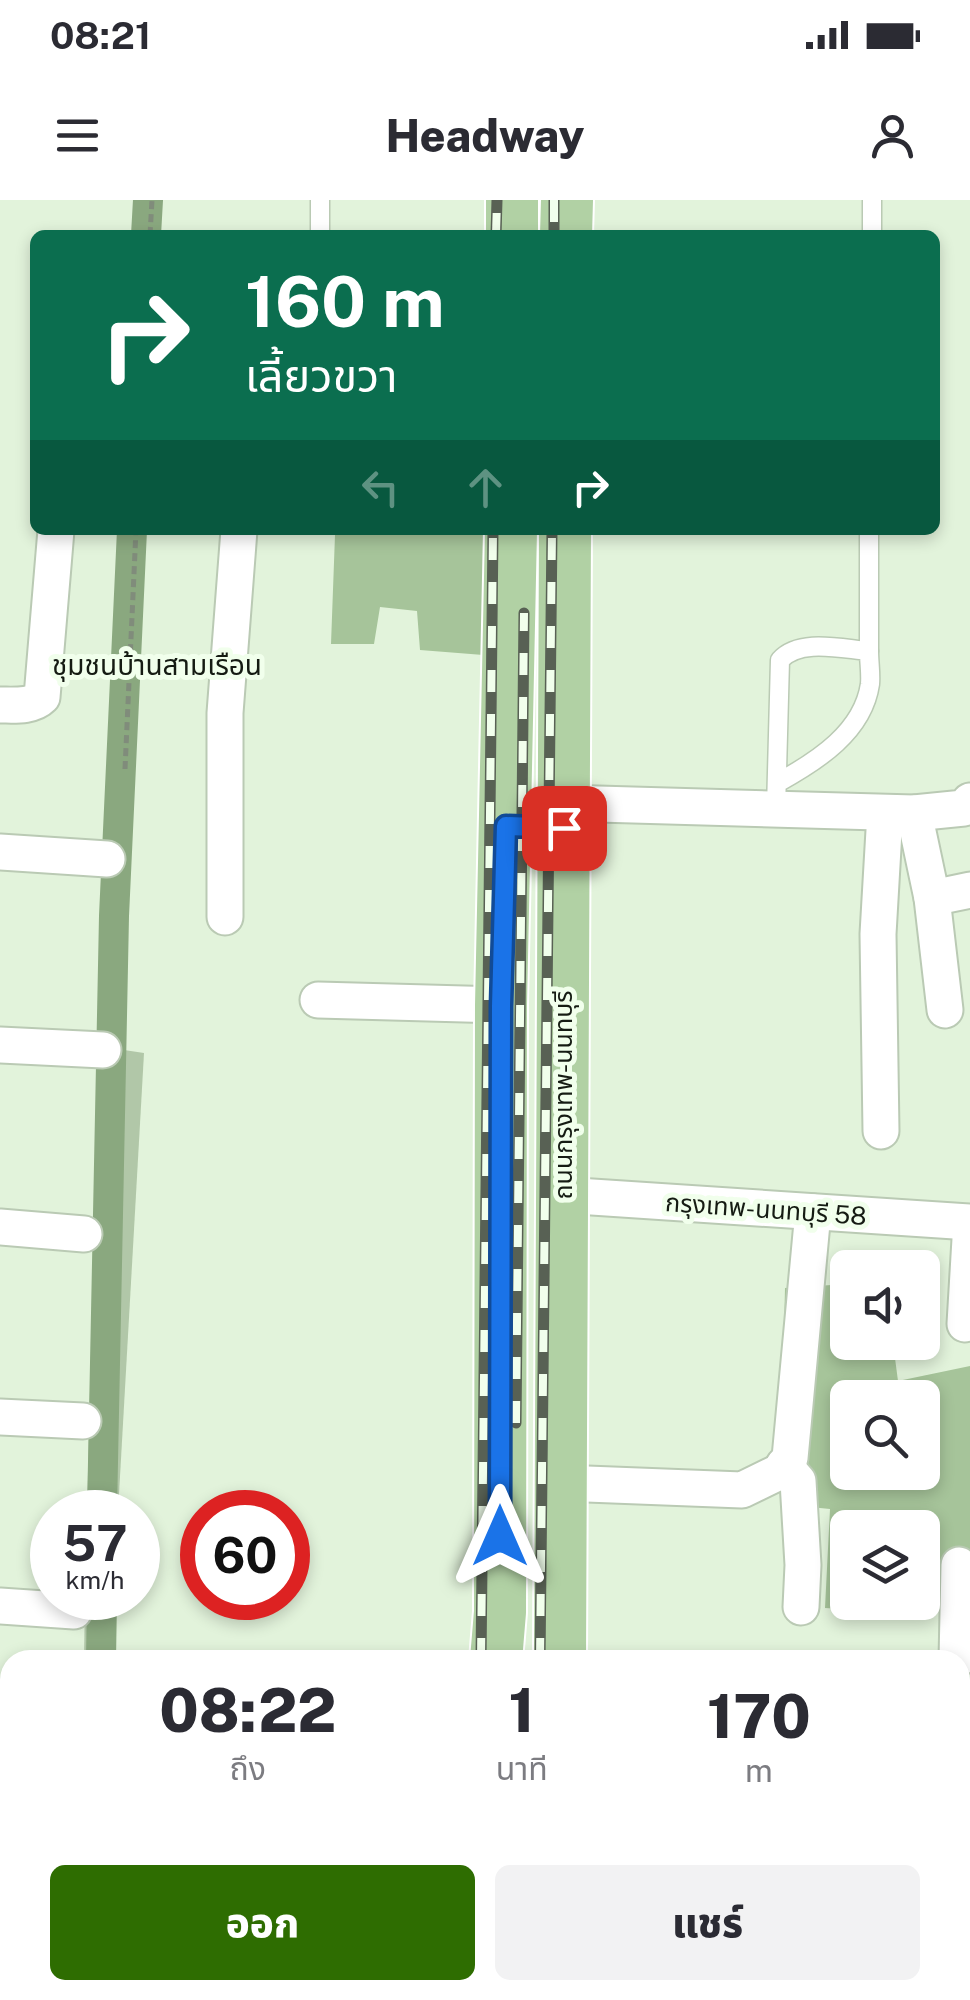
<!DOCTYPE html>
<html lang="th">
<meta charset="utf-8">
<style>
:root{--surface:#fff;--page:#f2f2f3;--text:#2b2b33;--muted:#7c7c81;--accent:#2e6d01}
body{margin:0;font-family:"Public Sans","Noto Sans Thai",sans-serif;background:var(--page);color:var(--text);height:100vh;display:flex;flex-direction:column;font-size:38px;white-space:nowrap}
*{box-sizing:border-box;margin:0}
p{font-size:32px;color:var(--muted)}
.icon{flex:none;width:55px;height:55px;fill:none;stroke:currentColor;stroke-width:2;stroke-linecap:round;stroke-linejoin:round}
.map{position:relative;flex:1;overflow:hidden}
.panel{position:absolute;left:0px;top:1450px;width:970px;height:350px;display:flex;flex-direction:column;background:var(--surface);border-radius:30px 30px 0 0;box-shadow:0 5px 15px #0003}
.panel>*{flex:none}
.top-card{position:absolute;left:30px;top:30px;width:910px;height:305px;border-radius:15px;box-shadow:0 5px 15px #0003;background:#0b6e4f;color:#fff;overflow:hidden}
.fabs{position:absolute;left:830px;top:1050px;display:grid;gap:20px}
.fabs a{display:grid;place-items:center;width:110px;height:110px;border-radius:15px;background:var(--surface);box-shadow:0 5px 15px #0003;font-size:50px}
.speed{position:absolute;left:30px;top:1290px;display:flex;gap:20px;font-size:50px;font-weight:700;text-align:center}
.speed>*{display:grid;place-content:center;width:130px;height:130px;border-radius:50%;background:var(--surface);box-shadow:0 5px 15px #0003;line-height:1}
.speed small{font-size:25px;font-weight:400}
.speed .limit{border:15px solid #d22;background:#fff;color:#111}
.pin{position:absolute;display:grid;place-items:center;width:85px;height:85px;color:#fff;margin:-42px;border-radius:20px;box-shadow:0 5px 15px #0006}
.me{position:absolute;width:110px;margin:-55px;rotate:0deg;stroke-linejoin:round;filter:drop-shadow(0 0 8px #0008)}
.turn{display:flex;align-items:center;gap:35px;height:210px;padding:0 50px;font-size:45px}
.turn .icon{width:130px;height:130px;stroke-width:2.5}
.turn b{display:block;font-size:70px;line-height:85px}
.lanes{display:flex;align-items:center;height:95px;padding:0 50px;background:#0003;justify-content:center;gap:50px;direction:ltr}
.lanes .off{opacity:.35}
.eta{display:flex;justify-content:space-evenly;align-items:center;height:170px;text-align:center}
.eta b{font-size:60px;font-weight:800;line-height:70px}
.button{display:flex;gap:20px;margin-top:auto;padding:20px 50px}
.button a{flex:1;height:115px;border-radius:15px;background:var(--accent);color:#fff;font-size:40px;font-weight:800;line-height:115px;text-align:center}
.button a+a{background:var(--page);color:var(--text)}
.status{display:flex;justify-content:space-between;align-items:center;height:70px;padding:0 50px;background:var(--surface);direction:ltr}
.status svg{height:28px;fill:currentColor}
header{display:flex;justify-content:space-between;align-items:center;height:130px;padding:0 50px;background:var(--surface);font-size:45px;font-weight:800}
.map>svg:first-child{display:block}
.green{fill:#b1c7a8}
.forest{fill:#a6c49a;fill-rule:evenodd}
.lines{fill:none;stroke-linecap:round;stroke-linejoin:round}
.canal{stroke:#8aa87f;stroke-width:30}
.lane-casing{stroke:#bacab4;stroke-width:21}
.street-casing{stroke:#bacab4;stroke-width:39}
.primary-casing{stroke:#fff;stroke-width:56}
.path{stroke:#808c7b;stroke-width:5;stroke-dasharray:8 5;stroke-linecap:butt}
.lane{stroke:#fff;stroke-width:18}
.street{stroke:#fff;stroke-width:35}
.primary{stroke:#b1d1a4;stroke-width:52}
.rail-casing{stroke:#586154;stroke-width:11}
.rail{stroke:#f1ffec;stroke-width:8;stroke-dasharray:22;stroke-linecap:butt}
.route-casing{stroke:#114b97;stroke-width:25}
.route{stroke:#1a73e8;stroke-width:18}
.labels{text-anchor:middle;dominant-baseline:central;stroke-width:10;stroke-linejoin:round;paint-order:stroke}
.street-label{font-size:25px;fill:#151b13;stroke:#f1ffec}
.neighbourhood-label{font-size:28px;fill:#151b13;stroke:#f1ffec}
</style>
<div class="status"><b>08:21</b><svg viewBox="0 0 49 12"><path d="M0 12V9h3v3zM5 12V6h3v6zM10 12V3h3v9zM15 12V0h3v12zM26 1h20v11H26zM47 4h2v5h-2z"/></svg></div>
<header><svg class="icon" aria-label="menu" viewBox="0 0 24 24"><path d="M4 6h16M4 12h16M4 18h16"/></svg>Headway<svg class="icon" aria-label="person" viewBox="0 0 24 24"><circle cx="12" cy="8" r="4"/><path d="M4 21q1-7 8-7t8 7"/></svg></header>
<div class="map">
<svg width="970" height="1800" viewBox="0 0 970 1800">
<rect width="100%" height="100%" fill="#e2f3db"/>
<g class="green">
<path d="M124 850 144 853 118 1312H87L98 870Z"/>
<path d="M85 1398H116L115 1460H84Z"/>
</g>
<g class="forest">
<path d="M411 330H501L496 456 420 450 417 411 380 407 374 444H331L335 335 411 334Z"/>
<path d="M847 1084 848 1142 893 1143 898 1181 970 1166V1362L923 1359 922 1328H848V1402L872 1403V1411L825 1408 830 1309 780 1304 785 1088ZM848 1198H922V1272H848Z"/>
<path d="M239 1790H344L341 1800H243L239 1798Z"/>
</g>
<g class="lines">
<g class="canal">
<path d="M146 35 148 0"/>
<path d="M102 1312 114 716 132 330"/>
<path d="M101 1460 102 1398"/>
<path d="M100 1800V1790"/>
</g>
<defs>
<g id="lane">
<path d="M320 0V35"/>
<path d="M872 35V0"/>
<path d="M869 451V330"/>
<path d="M776 609 780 460C800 438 842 449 869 451 869 462 871 474 870 484 863 532 817 561 779 582"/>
<path d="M958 1790V1800"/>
</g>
<g id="street">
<path d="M0 505C14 505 32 507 42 497L56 330"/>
<path d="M563 603 914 613 964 608 970 601"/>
<path d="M914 613 932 698 945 810"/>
<path d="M0 652 107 659"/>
<path d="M932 698 970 690"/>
<path d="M225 717V513L239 330"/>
<path d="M318 800 501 805"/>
<path d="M0 845 103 850"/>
<path d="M881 931 878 734 885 613"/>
<path d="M562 995 970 1022"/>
<path d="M0 1027 84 1034"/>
<path d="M965 1124 970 1039"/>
<path d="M0 1217 83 1221"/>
<path d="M784 1265 798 1281 803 1365 801 1407"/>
<path d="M561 1283 742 1290 779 1272 790 1258 813 1012"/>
<path d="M0 1406 74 1411"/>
<path d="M957 1460 959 1365"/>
<path d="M960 1553H970"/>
<path d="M1 1800 3 1705"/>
</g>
<g id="primary">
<path d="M512 35V0"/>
<path d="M566 35 567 0"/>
<path d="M496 1460 500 1412 501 805 511 330"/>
<path d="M560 1460 565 330"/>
<path d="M491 1800V1790"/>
<path d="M558 1800V1790"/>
</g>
</defs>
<use href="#lane" class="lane-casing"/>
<use href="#street" class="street-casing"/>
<use href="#primary" class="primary-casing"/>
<g class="path">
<path d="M150 35 152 0"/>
<path d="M125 569 136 330"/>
</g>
<use href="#lane" class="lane"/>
<use href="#street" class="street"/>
<use href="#primary" class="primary"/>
<defs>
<g id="rail">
<path d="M554 0V35"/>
<path d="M496 35 497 0"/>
<path d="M516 1223 524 413"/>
<path d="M481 1460 493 330"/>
<path d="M540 1460 552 330"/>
<path d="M478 1800V1790"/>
<path d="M537 1800V1790"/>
</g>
</defs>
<use href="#rail" class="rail-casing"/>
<use href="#rail" class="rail"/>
</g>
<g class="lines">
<defs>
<path id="route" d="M500 1336 501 806 506 626 564 628"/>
</defs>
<use href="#route" class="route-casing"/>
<use href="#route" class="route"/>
</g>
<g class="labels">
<g class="street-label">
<text transform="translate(563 895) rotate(-90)">ถนนกรุงเทพ-นนทบุรี</text>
<text transform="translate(766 1009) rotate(4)">กรุงเทพ-นนทบุรี 58</text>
</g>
<g class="neighbourhood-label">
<text x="157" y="464">ชุมชนบ้านสามเรือน</text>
</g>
</g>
</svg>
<div class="fabs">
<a><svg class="icon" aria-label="sound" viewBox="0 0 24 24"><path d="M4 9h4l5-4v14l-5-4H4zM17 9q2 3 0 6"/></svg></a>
<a><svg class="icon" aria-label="search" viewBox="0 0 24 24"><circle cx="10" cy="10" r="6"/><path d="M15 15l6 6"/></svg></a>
<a><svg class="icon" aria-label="layers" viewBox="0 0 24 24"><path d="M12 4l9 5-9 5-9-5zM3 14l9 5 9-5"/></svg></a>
</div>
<div class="speed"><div>57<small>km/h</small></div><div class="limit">60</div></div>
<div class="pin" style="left:564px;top:628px;background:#d93025"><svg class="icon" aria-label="arrive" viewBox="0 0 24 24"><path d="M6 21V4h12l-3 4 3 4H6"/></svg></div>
<svg class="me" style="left:500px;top:1336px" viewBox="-20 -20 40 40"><path d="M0-17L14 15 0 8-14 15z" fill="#1a73e8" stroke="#fff" stroke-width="4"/></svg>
<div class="top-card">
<div class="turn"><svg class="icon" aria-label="right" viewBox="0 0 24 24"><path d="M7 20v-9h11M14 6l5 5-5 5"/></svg><div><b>160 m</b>เลี้ยวขวา</div></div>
<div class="lanes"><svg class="icon off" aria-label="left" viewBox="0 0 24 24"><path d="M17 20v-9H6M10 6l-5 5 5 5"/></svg><svg class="icon off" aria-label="ahead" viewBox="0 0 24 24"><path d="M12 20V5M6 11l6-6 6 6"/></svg><svg class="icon" aria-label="right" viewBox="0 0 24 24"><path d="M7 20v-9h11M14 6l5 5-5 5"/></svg></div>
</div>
<section class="panel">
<div class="eta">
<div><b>08:22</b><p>ถึง</p></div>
<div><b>1</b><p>นาที</p></div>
<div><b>170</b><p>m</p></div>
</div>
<div class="button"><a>ออก</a><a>แชร์</a></div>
</section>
</div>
